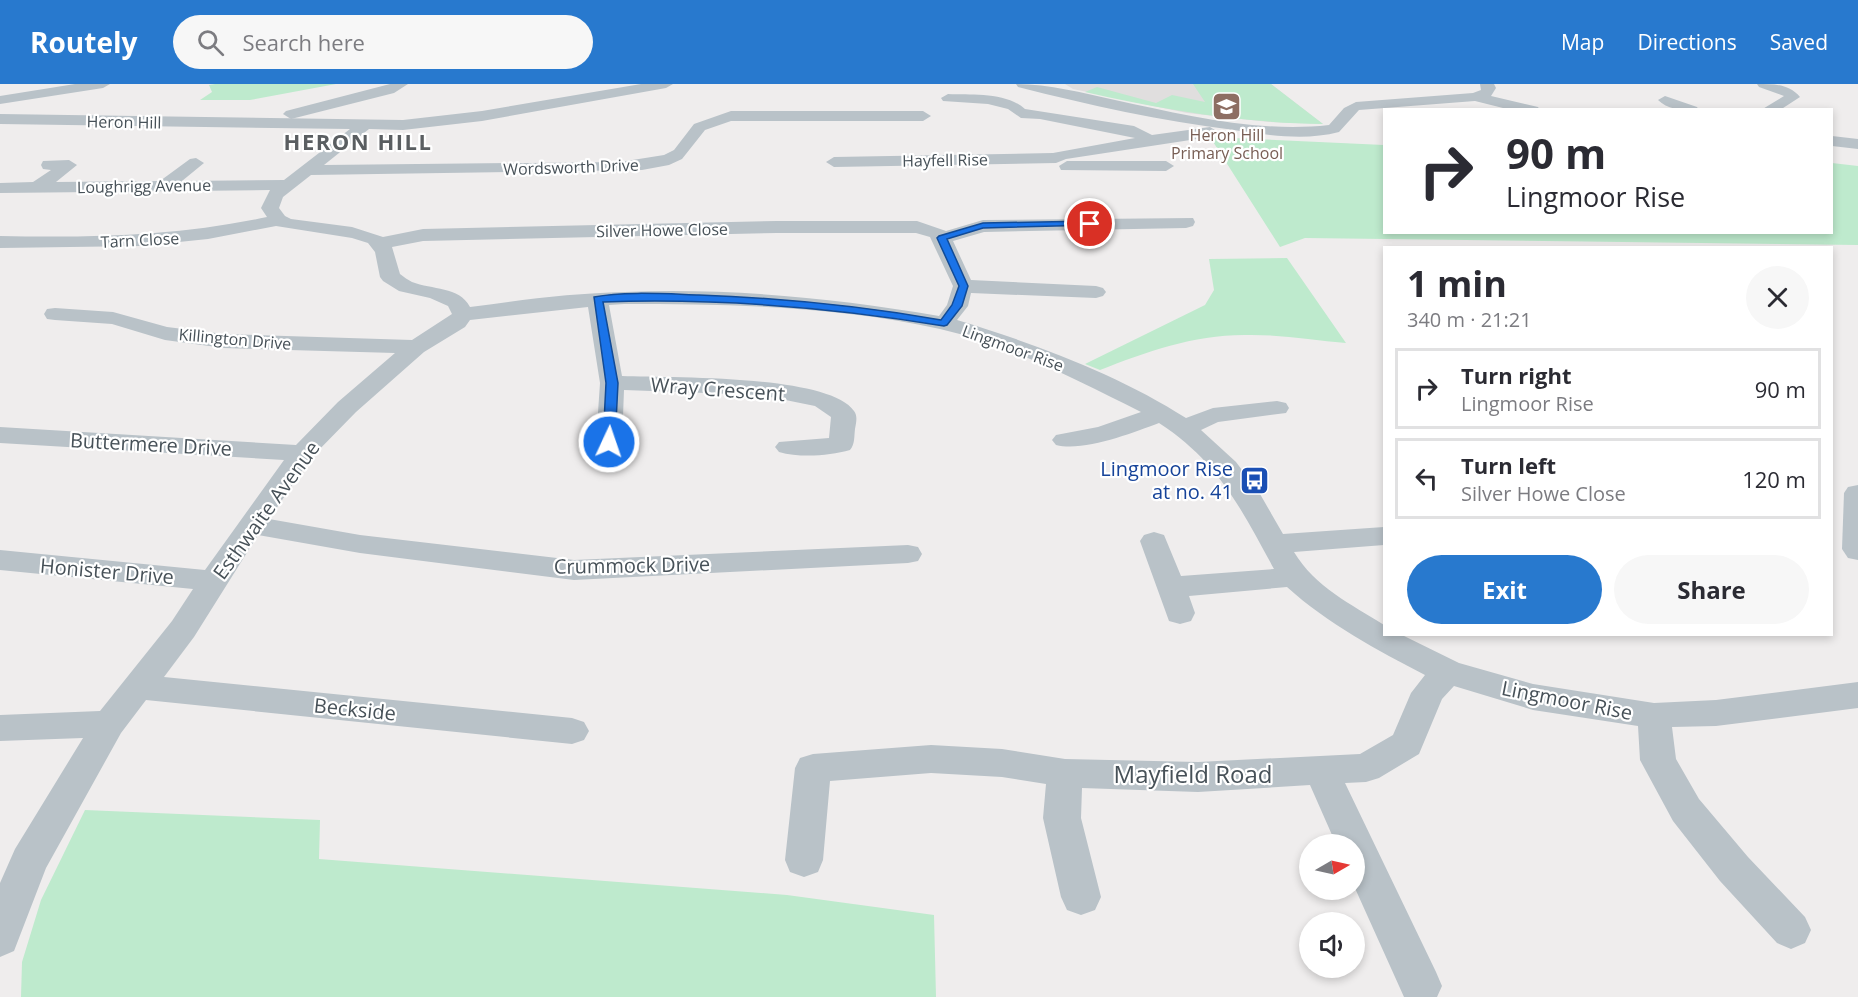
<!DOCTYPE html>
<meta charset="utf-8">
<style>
:root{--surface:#fff;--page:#f7f7f7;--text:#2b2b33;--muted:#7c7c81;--line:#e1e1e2;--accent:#2879ce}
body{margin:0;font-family:"Open Sans",sans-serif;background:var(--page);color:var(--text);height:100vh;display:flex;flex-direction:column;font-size:22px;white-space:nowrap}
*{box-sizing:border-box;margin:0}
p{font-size:20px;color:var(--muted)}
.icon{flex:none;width:33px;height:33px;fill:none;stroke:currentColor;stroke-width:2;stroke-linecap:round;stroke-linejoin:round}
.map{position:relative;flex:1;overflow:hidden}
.sheet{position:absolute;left:1383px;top:162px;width:450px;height:390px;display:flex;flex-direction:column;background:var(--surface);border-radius:0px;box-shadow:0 3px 9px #0003}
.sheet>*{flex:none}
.top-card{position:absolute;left:1383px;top:24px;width:450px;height:126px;border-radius:0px;box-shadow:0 3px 9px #0003;background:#fff;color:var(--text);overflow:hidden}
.needle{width:39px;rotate:81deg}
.tools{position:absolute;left:1299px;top:750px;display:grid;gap:12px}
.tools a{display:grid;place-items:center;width:66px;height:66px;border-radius:50%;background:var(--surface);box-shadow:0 3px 9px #0003;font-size:30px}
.pin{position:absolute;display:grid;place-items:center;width:51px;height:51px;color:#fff;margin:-26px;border:3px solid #fff;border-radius:50%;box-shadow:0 2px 6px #0007}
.me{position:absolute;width:66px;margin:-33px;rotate:3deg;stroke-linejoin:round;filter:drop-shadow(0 0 4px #0008)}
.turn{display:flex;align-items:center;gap:21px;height:126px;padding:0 24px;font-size:27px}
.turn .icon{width:78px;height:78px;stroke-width:2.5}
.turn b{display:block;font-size:42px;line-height:51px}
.round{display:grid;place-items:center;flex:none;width:63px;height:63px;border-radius:32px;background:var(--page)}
.summary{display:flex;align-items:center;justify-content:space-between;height:102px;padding:0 24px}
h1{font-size:36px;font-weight:700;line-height:45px}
.action{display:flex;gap:12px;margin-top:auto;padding:12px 24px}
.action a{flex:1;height:69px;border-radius:36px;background:var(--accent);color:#fff;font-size:24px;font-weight:700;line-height:69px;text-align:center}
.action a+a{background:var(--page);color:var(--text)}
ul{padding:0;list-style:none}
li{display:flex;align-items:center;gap:18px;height:81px;margin:0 12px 9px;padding:0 12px;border:3px solid var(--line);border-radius:0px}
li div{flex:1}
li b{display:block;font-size:22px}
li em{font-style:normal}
header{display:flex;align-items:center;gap:36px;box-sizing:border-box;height:84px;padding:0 30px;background:var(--accent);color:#fff}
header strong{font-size:28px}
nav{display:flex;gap:33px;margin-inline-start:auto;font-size:21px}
.search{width:420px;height:54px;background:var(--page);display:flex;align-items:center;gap:15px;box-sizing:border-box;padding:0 21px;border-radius:33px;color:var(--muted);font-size:22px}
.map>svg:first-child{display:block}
.education{fill:#e0dede}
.green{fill:#beeacd}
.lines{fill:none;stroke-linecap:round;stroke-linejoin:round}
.minor{fill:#b9c2c8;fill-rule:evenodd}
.route{fill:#1a73e8;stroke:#114b97;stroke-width:1.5}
.labels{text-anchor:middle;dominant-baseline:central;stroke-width:4.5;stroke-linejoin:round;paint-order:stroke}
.far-street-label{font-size:16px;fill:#475158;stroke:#fff}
.far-education-label{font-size:16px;fill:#785e54;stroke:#fff}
.street-label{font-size:20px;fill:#475158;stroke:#fff}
.transit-label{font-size:20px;fill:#164399;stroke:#fff;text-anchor:end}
.far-district-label{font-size:22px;font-weight:bold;letter-spacing:1.5px;fill:#5a5e61;stroke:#fff}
.near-street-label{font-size:24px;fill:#475158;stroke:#fff}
</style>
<header>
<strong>Routely</strong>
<div class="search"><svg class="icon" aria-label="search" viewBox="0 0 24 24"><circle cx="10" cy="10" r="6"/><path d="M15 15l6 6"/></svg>Search here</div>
<nav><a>Map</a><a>Directions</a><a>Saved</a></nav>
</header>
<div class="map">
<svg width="1858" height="913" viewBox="0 0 1858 913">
<rect width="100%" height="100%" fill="#efeded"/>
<path class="education" d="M1065 0H1271L1323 40 1269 38 1187 29 1073 5Z"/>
<g class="green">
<path d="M215 0H336L250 16H200L212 8 209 1Z"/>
<path d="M1193 0H1271L1323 40C1242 39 1164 26 1085 8L1097 3 1156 19 1172 11 1205 18Z"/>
<path d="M1210 53 1384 61V148H1832V79L1858 82V161L1305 154 1280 163Z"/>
<path d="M1287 174 1346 259C1312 256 1277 250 1244 251 1193 251 1146 268 1100 286L1085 280 1205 221 1214 206 1209 175Z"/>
<path d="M85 726 320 736 319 775 787 811 934 831 936 913H21L22 878 41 816Z"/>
</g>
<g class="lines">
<g class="minor">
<path d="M75 0H110L103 4 0 20V12Z"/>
<path d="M390 0H408L394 9 291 35 283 30 286 27Z"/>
<path d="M641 0H673L666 4 482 37 403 46 369 45 324 81 620 78 664 71 674 66 694 40 731 27H923L931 32 923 37H731L705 46 682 75 669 81 642 86 311 91 283 113 279 124 285 132 291 135 352 143 383 153 423 145 777 137H917L946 147 983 136 1193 134 1195 138 1193 142 1186 144 984 148 953 157 971 196 1096 202 1103 204 1106 208 1103 212 1096 214 971 209 968 222 957 236C1033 259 1119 291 1186 334L1213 324 1277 317 1286 319 1289 324 1286 329 1218 338 1201 346 1236 378 1260 410 1283 450 1384 443V461L1294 468C1315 503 1351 520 1384 541V550H1400L1459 579 1533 600 1654 619 1716 616 1858 598V624L1716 642 1672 643 1676 675 1699 715 1748 773 1805 833 1811 846 1805 859 1791 865 1777 859 1720 797 1673 737 1640 676 1638 642 1533 626 1454 602 1442 615 1419 670 1379 694 1366 698 1345 699 1436 888 1442 902 1437 913H1404L1354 802V760H1336L1310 701 1198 708 1082 704 1081 734 1101 813 1095 826 1081 831 1067 826 1061 813 1043 734 1046 700 1002 693 931 689 830 697 823 776 818 788 804 793 790 788 785 776 795 684 800 674 813 670 931 661 1002 665 1065 675 1198 678 1360 670 1393 651 1411 609 1425 591C1377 566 1328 540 1287 503L1189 512 1195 529 1191 537 1180 540 1169 537 1140 457 1144 451 1154 448 1164 451 1181 492 1274 485C1241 425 1219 378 1159 339 1132 349 1084 368 1056 361L1052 356 1056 351 1098 343 1141 328C1077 296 1010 261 940 245 837 222 729 220 624 220L609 221 622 292C668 294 828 290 854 327 858 332 856 339 855 345 854 353 855 360 850 366 829 372 800 374 779 368L775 363 779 358 829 354 831 333 815 322 761 311 624 306 622 358 618 363 609 366 600 363 596 358 600 299 588 223 470 236 465 243 424 268 356 328 311 374 269 435 360 451 574 476 908 461 918 463 922 470 918 477 908 479 574 496 360 469 258 451 194 553 164 593 572 634 584 638 589 647 584 656 572 660 146 616 121 649 46 784 14 867 0 873V799L15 765 83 654 0 657V631L100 627 172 537 193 505 0 486V466L205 486 284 376 0 359V343L296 361 338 318 395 269 224 264 165 256 112 240 55 236 47 235 44 230 47 225 55 224 113 228 167 243 224 250 412 256 452 230 448 222 430 214 399 207 383 197 380 193 375 168 368 159 352 154 276 142 208 155 140 162 0 164V152C90 154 179 152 267 133L261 124 270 106 0 109V99L33 98 51 86 43 85 41 81 43 77 69 76 77 81 56 98 160 97 190 75 196 74 204 79 182 97 284 96 350 45 0 40V30L403 36 482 27ZM777 149H916L930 153 953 202 947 221 939 232C835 214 730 204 625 208 573 209 521 216 470 223 459 202 432 206 412 198 408 196 404 193 400 190L392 163 423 157Z"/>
<path d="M1016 0C1050 0 1082 9 1115 16 1184 31 1259 49 1329 41L1344 24 1356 18 1473 9 1481 6 1480 0H1494L1496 4 1491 12 1538 23 1540 26H1511L1475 17 1359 26 1339 48C1305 57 1267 51 1234 46 1161 37 1089 21 1018 3Z"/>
<path d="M1757 0C1774 0 1789 0 1800 13L1780 26H1761L1784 12 1759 3Z"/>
<path d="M948 10C972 11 1006 8 1025 25L1134 42 1152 51 1210 43 1218 48 1210 53 1066 75 1056 79 834 83 826 78 834 73 1053 69 1135 54 1040 35 1021 34 1008 25 988 20 943 17 941 14Z"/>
<path d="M1665 12 1697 23 1699 26C1685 26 1669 27 1658 16Z"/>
<path d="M1832 52 1858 55V65L1832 62Z"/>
<path d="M1067 77H1166L1174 82 1166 87 1061 86 1059 82Z"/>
<path d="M1858 401V476L1848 474 1842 465 1844 409 1848 403Z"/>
</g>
</g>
<path class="route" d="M1090 137 1095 140 1094 141 983 144 947 155 968 202 962 222 947 241 944 242C829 223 719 214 603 218L618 299 615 358 609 361 603 358 606 299 594 213C624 207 668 210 699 211 781 214 861 222 941 236L952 221 959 202 937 154 939 152 983 139Z"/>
<defs>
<symbol id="school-square" viewBox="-11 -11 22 22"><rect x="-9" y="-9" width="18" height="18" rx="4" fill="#8d6e63" stroke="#fff"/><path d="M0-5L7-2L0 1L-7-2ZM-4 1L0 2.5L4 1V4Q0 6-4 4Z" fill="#fff"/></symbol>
<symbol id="bus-square" viewBox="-11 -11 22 22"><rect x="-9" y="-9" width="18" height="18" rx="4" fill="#1a4fb4" stroke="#fff"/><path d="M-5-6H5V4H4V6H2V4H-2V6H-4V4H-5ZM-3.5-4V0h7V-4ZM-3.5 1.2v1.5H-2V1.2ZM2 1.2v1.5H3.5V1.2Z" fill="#fff"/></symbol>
</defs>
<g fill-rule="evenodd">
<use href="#school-square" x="1210" y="6" width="33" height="33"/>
<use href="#bus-square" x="1238" y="380" width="33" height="33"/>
</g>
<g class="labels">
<g class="far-street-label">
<text transform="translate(124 38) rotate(1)">Heron Hill</text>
<text transform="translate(945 76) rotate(-1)">Hayfell Rise</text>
<text transform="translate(571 83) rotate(-2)">Wordsworth Drive</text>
<text transform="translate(144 102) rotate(-1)">Loughrigg Avenue</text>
<text transform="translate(662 146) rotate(-1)">Silver Howe Close</text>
<text transform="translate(140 156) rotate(-3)">Tarn Close</text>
<text transform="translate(235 255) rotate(5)">Killington Drive</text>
<text transform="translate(1013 264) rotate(20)">Lingmoor Rise</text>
</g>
<g class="far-education-label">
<text x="1227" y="51">Heron Hill<tspan x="1227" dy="18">Primary School</tspan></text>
</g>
<g class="street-label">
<text transform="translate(718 305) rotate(4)">Wray Crescent</text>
<text transform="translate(151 360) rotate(3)">Buttermere Drive</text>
<text transform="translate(266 426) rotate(-54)">Esthwaite Avenue</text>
<text transform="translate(632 481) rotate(-1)">Crummock Drive</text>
<text transform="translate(107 487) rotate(5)">Honister Drive</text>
<text transform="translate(1567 616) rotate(11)">Lingmoor Rise</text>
<text transform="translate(355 625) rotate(6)">Beckside</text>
</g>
<g class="transit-label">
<text x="1233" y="384">Lingmoor Rise<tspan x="1233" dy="23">at no. 41</tspan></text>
</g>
<g class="far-district-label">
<text x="358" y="57">HERON HILL</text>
</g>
<g class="near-street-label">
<text x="1193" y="689">Mayfield Road</text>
</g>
</g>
</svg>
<div class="tools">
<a><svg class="needle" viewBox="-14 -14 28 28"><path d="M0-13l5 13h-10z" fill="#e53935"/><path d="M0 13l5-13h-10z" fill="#7c7c81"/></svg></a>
<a><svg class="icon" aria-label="sound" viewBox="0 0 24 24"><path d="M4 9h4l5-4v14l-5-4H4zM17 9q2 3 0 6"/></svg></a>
</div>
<div class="pin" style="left:1090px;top:140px;background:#d93025"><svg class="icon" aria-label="arrive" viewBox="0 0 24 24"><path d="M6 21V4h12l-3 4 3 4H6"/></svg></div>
<svg class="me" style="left:609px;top:358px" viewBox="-20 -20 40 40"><circle r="17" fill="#1a73e8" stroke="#fff" stroke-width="3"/><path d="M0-11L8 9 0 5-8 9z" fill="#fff"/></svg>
<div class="top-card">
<div class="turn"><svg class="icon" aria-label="right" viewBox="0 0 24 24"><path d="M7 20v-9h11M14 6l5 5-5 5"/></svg><div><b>90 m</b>Lingmoor Rise</div></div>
</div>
<section class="sheet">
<div class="summary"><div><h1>1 min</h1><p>340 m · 21:21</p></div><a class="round"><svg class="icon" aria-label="close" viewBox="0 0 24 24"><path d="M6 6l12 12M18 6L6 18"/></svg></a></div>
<ul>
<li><svg class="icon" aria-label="right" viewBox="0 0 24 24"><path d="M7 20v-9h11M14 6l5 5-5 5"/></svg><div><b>Turn right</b><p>Lingmoor Rise</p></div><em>90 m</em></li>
<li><svg class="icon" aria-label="left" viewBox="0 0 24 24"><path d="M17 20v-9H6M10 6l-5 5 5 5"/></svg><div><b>Turn left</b><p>Silver Howe Close</p></div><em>120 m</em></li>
</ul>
<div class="action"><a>Exit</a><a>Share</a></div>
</section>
</div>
